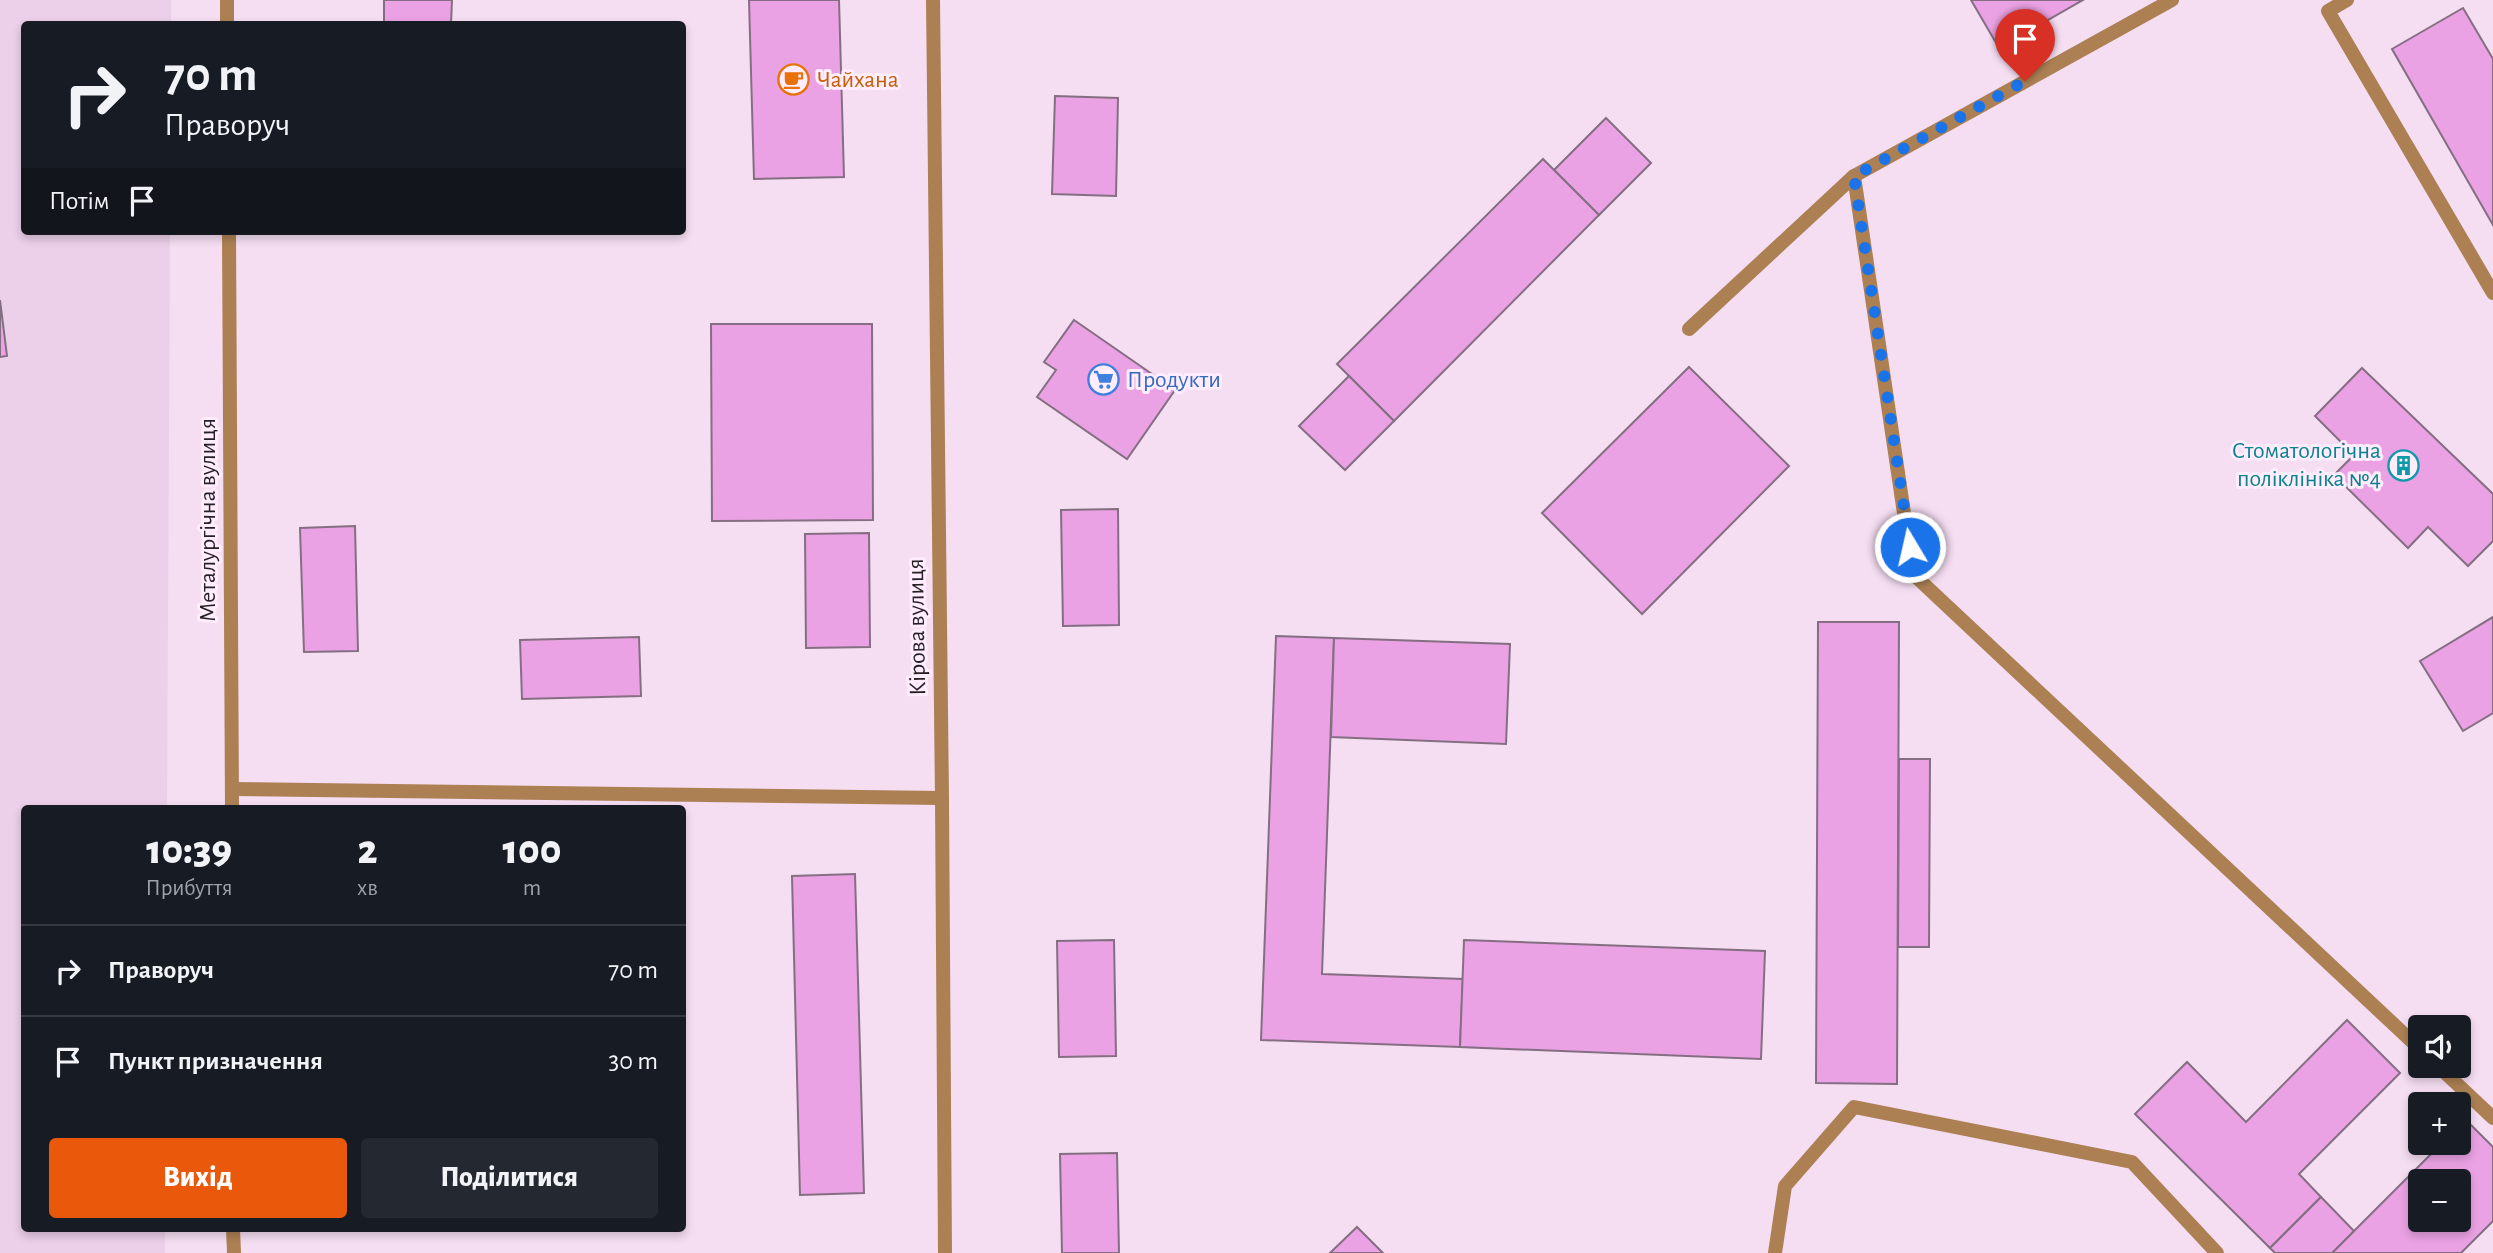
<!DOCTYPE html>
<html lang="uk">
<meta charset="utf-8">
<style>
:root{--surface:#171b24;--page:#242831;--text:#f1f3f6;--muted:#9ea1a6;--line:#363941;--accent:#ea580c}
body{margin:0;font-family:"Alegreya Sans",sans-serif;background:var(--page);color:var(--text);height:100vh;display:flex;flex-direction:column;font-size:26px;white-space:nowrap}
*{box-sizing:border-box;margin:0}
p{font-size:23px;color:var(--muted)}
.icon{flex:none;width:38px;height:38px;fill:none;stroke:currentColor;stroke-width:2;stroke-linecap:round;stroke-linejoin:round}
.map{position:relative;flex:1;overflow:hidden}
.drawer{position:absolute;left:21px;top:805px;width:665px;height:427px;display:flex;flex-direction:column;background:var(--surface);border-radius:7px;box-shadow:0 4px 10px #0003}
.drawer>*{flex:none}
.top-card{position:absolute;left:21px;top:21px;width:665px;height:214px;border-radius:7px;box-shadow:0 4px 10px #0003;background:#171b24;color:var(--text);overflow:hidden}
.fabs{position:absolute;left:2408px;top:1015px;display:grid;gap:14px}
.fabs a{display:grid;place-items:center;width:63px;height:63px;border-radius:7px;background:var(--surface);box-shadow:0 4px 10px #0003;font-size:35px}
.pin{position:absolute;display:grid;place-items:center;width:60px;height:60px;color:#fff;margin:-72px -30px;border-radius:50% 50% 50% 0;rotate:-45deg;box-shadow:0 0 7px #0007}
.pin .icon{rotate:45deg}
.me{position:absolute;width:77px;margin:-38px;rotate:351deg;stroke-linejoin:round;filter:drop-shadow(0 0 5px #0008)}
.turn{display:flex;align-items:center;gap:24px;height:147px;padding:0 28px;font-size:32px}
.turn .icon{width:91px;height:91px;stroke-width:2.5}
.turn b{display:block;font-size:49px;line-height:60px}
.then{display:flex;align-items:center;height:66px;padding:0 28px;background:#0003;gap:14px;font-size:26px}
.eta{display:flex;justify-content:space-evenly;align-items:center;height:119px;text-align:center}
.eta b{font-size:42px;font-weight:800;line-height:49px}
.button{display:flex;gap:14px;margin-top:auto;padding:14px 28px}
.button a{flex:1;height:80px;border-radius:7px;background:var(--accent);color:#fff;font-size:28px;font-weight:800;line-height:80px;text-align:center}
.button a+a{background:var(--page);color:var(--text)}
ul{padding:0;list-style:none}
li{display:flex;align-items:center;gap:21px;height:91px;padding:0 28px;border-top:2px solid var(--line)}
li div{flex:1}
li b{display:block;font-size:26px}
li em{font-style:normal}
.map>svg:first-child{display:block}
.built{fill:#eccfe9}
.building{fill:#eba2e4;stroke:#846f82;stroke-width:2;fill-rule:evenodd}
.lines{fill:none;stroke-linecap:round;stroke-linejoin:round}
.service{stroke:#ac8053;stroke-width:14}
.tertiary{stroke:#ac8053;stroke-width:14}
.route{stroke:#1a73e8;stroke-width:12;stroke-dasharray:0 21.6}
.labels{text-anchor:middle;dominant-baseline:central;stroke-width:6;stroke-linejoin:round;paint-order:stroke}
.food-label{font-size:24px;fill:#c56008;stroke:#ffecfd;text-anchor:start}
.shop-label{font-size:24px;fill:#366cbe;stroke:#ffecfd;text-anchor:start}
.culture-label{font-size:24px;fill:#0d838f;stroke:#ffecfd;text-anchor:end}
.street-label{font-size:24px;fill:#271f26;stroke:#ffecfd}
</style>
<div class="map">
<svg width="2493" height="1253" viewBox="0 0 2493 1253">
<rect width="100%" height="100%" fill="#f5ddf2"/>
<path class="built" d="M0 0H171V24H24V231H170L167 808H24V1228L165 1229V1253H0Z"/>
<g class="building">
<path d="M384 0H452L451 24H384Z"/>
<path d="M749 0H839L844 177 754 179Z"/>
<path d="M1971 0H2083L1999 48Z"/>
<path d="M2463 8 2493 59V225L2392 49Z"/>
<path d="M1055 96 1118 98 1116 196 1052 194Z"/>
<path d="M1606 118 1651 163 1599 215 1554 170Z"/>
<path d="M1543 159 1599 215 1394 421 1337 364Z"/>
<path d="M0 300 7 356 0 357Z"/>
<path d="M1074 320 1175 390 1127 459 1037 397 1056 370 1044 362Z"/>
<path d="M711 324H872L873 520 712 521Z"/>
<path d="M1689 367 1789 466 1642 614 1542 513Z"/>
<path d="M2362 368 2493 494V541L2468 566 2428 527 2408 548 2334 475 2354 455 2315 416Z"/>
<path d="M1349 376 1394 421 1345 470 1299 426Z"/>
<path d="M1118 509 1119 625 1063 626 1061 510Z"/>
<path d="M355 526 358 651 304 652 300 528Z"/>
<path d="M869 533 870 647 806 648 805 534Z"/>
<path d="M2493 617V713L2463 731 2420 661Z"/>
<path d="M1818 622H1899L1897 1084 1816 1083Z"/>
<path d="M1276 636 1334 638 1322 974 1463 979 1460 1047 1261 1040Z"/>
<path d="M639 637 641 696 522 699 520 640Z"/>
<path d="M1334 638 1510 644 1506 744 1331 737Z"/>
<path d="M1899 759H1930L1929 947H1898Z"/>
<path d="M855 874 864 1193 800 1195 792 876Z"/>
<path d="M1114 940 1116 1056 1059 1057 1057 941Z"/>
<path d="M1464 940 1765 951 1761 1059 1460 1047Z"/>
<path d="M2347 1020 2400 1073 2299 1174 2321 1197 2270 1248 2135 1114 2187 1062 2246 1122Z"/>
<path d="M2465 1119 2493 1147V1221L2461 1253H2332L2442 1143H2459V1126ZM2420 1181H2459V1220H2420Z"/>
<path d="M1117 1153 1119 1253H1062L1060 1154Z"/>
<path d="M2321 1197 2354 1231 2332 1253H2275L2270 1248Z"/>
<path d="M1357 1227 1383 1253H1330Z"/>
</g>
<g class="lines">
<g class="service">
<path d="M2347 0 2328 11 2493 293"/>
<path d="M1854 176 1913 574 2420 1049"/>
<path d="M1689 329 1854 176 2172 0"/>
<path d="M232 789 942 798"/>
<path d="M2438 1066 2493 1118"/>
<path d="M1775 1253 1785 1186 1854 1107 2132 1162 2217 1253"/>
</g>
<g class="tertiary">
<path d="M227 0V24"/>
<path d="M933 0 942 798 945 1253"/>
<path d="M229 231 232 808"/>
<path d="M233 1228 234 1253"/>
</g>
</g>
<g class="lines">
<path class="route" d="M1910 547 1854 176 2025 81"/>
</g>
<defs>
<symbol id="cafe-ring" viewBox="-11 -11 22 22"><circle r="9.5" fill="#ffecfd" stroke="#e8710a" stroke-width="1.5"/><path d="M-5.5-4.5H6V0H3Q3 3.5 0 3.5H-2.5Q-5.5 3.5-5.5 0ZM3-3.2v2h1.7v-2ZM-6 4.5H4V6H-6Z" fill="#e8710a"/></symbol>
<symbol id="supermarket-ring" viewBox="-11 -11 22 22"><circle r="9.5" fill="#ffecfd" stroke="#3f7fe0" stroke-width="1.5"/><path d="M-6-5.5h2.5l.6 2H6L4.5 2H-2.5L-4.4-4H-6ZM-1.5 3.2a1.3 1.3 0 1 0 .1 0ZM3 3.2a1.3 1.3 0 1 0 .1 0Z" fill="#3f7fe0"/></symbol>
<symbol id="building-ring" viewBox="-11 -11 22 22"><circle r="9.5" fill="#ffecfd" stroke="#0f9aa8" stroke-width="1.5"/><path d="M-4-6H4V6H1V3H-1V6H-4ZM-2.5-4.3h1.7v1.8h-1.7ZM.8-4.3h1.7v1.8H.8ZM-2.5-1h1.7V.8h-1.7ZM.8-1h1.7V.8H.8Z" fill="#0f9aa8"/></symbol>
</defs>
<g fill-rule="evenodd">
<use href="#cafe-ring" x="776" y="62" width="35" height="35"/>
<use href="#supermarket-ring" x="1086" y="362" width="35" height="35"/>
<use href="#building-ring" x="2386" y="448" width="35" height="35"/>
</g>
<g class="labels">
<g class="food-label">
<text x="817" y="80">Чайхана</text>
</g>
<g class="shop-label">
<text x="1127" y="380">Продукти</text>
</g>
<g class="culture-label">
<text x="2381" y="451">Стоматологічна<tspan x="2381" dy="28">поліклініка №4</tspan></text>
</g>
<g class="street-label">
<text transform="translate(208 520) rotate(-90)">Металургічна вулиця</text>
<text transform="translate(917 627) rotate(-91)">Кірова вулиця</text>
</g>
</g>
</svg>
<div class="fabs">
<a><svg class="icon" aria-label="sound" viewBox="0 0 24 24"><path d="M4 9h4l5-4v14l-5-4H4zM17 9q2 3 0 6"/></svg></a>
<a>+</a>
<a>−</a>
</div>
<div class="pin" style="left:2025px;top:81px;background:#d93025"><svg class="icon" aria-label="arrive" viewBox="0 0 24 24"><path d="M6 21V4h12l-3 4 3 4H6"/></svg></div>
<svg class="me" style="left:1910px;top:547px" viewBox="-20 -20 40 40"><circle r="17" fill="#1a73e8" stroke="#fff" stroke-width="3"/><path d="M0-11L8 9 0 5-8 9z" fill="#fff"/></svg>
<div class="top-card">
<div class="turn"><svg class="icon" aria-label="right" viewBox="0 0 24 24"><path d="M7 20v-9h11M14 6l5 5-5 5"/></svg><div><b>70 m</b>Праворуч</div></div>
<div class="then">Потім<svg class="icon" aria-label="arrive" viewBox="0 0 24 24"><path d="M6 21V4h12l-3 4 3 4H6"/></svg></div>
</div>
<section class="drawer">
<div class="eta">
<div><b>10:39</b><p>Прибуття</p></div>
<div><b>2</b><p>хв</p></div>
<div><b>100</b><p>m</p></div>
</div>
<ul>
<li><svg class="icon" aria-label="right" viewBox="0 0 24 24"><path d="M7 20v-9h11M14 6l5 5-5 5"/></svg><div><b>Праворуч</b></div><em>70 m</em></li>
<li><svg class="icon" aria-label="arrive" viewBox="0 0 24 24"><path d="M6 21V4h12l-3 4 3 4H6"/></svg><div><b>Пункт призначення</b></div><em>30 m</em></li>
</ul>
<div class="button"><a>Вихід</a><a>Поділитися</a></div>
</section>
</div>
